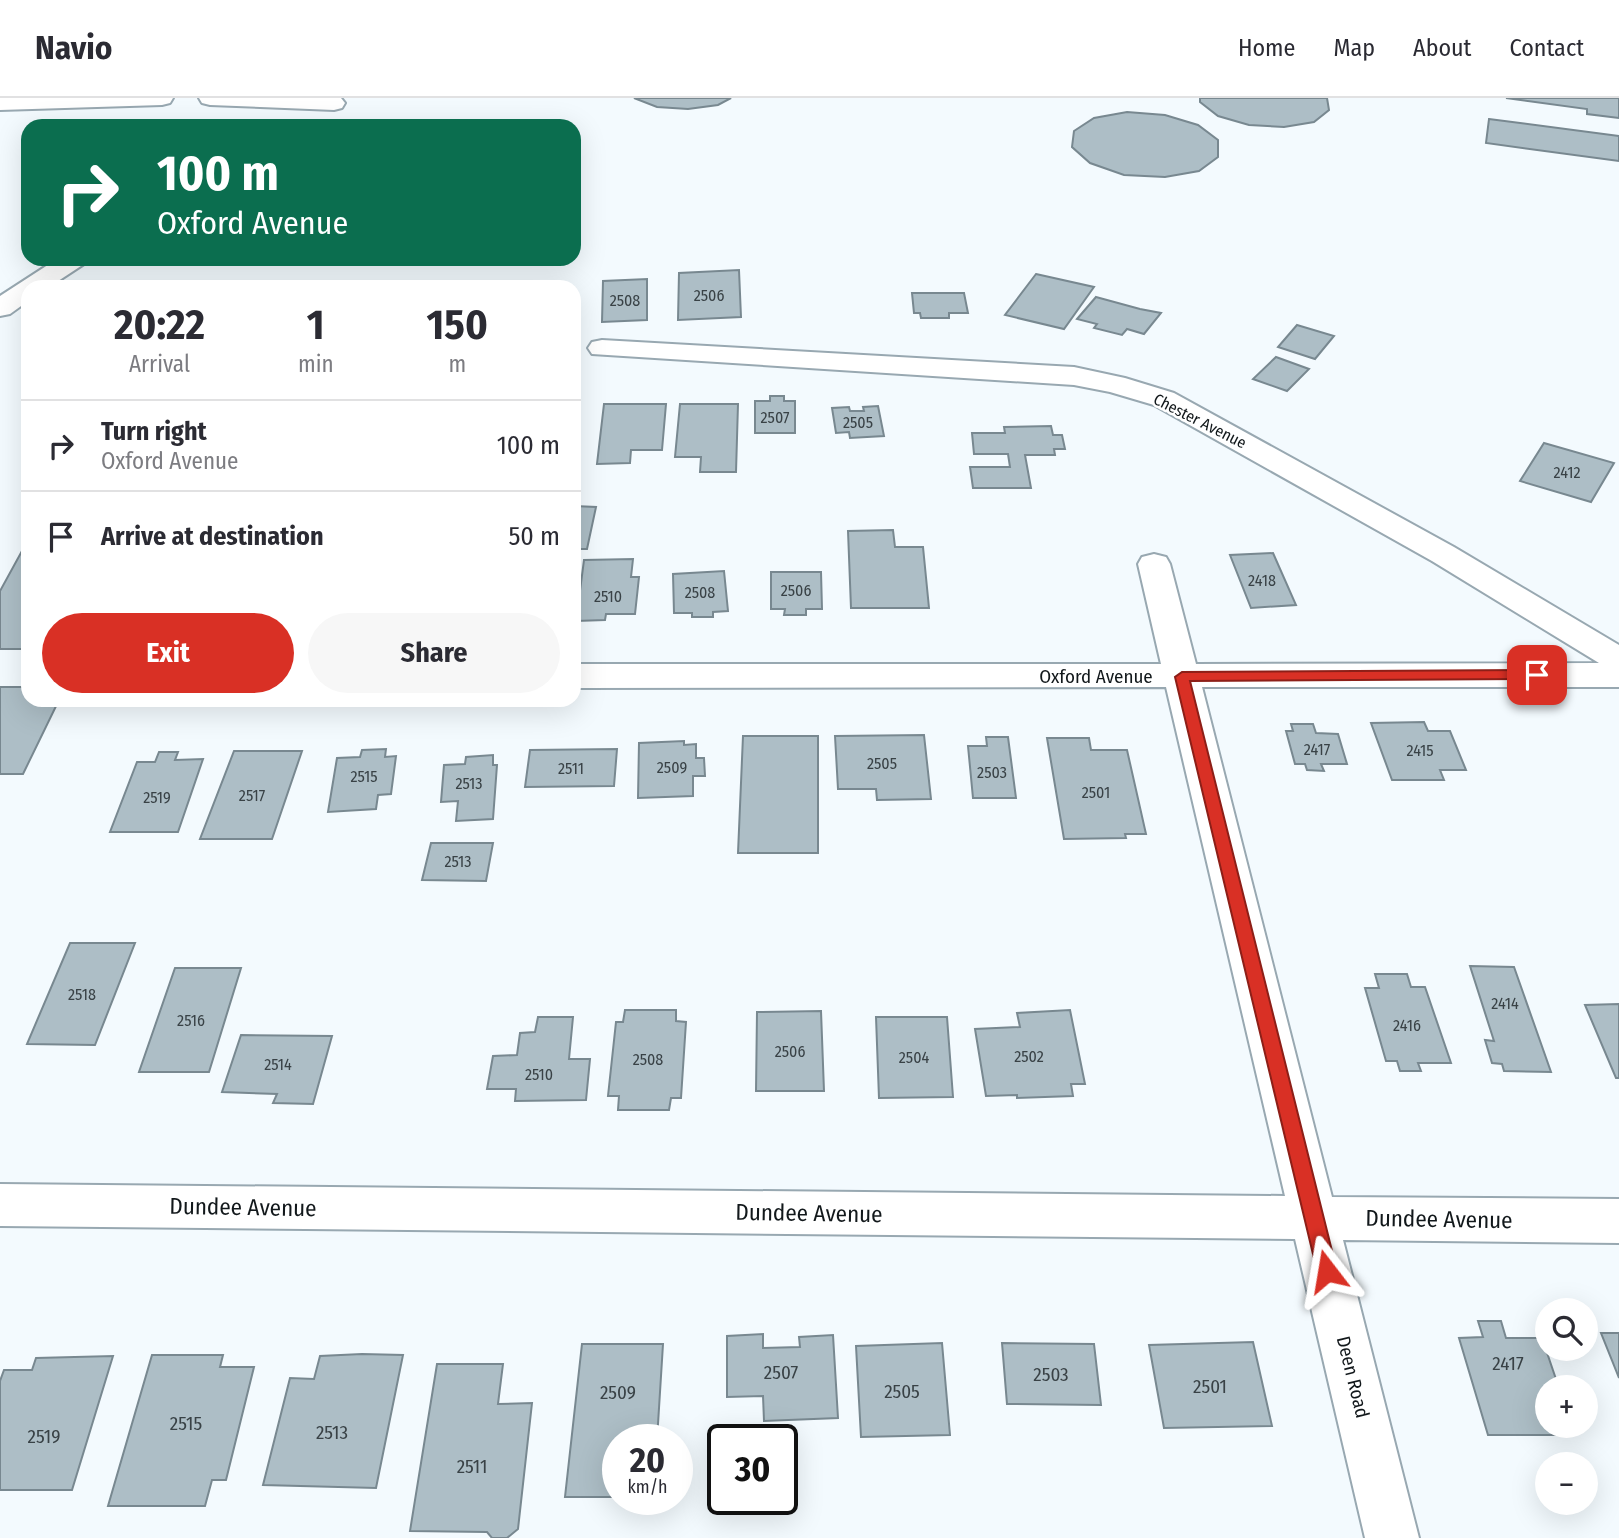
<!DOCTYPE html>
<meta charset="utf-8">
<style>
:root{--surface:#fff;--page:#f7f7f7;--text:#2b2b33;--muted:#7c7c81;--line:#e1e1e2;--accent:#d93025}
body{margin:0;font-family:"Fira Sans Condensed",sans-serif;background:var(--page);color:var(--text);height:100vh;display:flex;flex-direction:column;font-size:26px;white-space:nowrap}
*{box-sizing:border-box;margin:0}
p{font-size:23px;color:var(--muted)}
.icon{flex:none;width:38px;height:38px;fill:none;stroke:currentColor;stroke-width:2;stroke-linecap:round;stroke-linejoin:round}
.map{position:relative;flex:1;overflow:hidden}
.details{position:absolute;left:21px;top:182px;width:560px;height:427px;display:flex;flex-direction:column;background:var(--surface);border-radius:21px;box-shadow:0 7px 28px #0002}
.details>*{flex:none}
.guide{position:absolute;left:21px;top:21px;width:560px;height:147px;border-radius:21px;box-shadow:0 7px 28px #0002;background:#0b6e4f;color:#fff;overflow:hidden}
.buttons{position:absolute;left:1535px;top:1200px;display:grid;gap:14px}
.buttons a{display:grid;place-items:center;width:63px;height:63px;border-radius:50%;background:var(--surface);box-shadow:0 7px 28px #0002;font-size:35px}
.speed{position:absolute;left:602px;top:1326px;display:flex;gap:14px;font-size:35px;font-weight:700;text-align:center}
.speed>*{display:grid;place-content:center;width:91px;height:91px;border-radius:50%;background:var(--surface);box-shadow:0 7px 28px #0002;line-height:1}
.speed small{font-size:18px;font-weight:400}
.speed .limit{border:4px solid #111;border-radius:10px;background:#fff;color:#111}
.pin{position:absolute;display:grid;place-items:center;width:60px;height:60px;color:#fff;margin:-30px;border-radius:14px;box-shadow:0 4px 10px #0006}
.me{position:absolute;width:77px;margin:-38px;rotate:346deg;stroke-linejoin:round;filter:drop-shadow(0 0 5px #0008)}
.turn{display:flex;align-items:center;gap:24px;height:147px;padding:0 21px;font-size:32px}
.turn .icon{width:91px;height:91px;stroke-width:2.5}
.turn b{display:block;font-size:49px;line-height:60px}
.eta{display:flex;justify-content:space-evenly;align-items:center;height:119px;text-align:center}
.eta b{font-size:42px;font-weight:700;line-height:49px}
.primary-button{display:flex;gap:14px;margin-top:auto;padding:14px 21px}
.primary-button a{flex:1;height:80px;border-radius:42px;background:var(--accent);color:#fff;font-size:28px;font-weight:700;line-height:80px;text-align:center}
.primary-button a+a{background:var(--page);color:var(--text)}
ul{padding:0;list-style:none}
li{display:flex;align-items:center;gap:21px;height:91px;padding:0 21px;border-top:2px solid var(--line)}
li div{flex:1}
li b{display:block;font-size:26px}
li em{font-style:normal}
header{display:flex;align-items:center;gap:42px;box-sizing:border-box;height:98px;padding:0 35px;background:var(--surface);border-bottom:2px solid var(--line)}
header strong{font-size:33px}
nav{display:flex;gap:38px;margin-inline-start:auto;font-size:24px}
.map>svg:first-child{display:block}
.building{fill:#adbec6;stroke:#788890;stroke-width:2}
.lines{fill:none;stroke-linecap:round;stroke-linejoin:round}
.minor-casing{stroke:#98a8b1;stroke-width:4}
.minor{fill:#fff;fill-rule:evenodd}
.route{fill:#d93025;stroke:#8d1f18;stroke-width:2}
.labels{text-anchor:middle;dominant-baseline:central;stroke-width:5;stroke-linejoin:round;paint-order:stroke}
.number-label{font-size:16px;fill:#394246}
.far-street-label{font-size:16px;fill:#12181b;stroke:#fff}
.street-label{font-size:19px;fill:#12181b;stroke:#fff}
.near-number-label{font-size:19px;fill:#394246}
.near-street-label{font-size:23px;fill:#12181b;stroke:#fff}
</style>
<header>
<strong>Navio</strong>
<nav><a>Home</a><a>Map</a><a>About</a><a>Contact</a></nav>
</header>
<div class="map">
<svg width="1619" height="1440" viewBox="0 0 1619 1440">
<rect width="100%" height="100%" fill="#f3fafe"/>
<g class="building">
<path d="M634 0H731L718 7 688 11 657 9Z"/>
<path d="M1200 0H1327L1329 12 1314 24 1284 29 1249 27 1218 18 1200 4Z"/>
<path d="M1506 0H1619V20L1587 16V11Z"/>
<path d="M1127 14 1165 17 1198 27 1218 42V59L1199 73 1165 79 1124 77 1090 65 1072 49 1074 33 1094 20Z"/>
<path d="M1489 21 1619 38V63L1486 45Z"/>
<path d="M739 172 741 219 678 222 679 175Z"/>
<path d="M1036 176 1094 189 1064 231 1005 217Z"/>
<path d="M647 181V222L602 224 603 183Z"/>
<path d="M912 195H964L968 215H949V220H921L920 215H914Z"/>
<path d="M1096 199 1140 211 1161 215 1144 236 1127 231 1122 237 1094 230 1097 226 1077 221Z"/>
<path d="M1297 227 1334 238 1315 261 1278 249Z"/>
<path d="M1276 259 1309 271 1287 293 1253 281Z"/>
<path d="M770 298H784V303H795V335H755V303H770Z"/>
<path d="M604 306H666L662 352H631L630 365 597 366Z"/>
<path d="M680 306H738L736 374H700L701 359H675Z"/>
<path d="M878 308 884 338 850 340 849 334 836 335 832 310 849 309 850 313H864L863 309Z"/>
<path d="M1051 328 1053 337H1062L1065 351H1054L1055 357H1025L1031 390H973L970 369H1010L1008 356H974L972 335H1005L1004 329Z"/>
<path d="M1544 345 1614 365 1591 404 1520 383Z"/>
<path d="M574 408 596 409 587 451H574Z"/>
<path d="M893 432 895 449H923L929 510H851L848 433Z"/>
<path d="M28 442V551H0V493Z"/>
<path d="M1273 455 1296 507 1251 510 1230 457Z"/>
<path d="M633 461 631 479H639L635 516H606L605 522 576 523 584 462Z"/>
<path d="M724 473 728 513 713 514V519H692V515H674L673 476Z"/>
<path d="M771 474H821L822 511H806V517H784L785 511H771Z"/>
<path d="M0 589H28V602H59L23 676H0Z"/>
<path d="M1424 624 1428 633H1450L1466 672H1440L1444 682H1392L1371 625Z"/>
<path d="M1291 626H1313L1316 635 1338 636 1347 666H1321L1324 673 1307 672 1305 666H1295L1286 633H1293Z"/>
<path d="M924 637 931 701 877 702 876 691H838L835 638Z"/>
<path d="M743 638H818V755H738Z"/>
<path d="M986 639H1008L1016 700H973L968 648H987Z"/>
<path d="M1047 640H1089L1091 652H1127L1146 736H1125L1126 740 1064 741Z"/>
<path d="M684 643V647L696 646V660H704L705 678H693V698L638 700 639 645Z"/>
<path d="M386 651 385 659 396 658 391 696 378 697 376 711 328 714 337 660 360 659 362 652Z"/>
<path d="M617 651 614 688 525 689 530 652Z"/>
<path d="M234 653H302L272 741H200Z"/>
<path d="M159 654H178L175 662 203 661 178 734H110L137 664H155Z"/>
<path d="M493 657V667H497L493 721 456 723 458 703 441 704 444 667 465 666 466 659Z"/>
<path d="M431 745H493L486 783 422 782Z"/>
<path d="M70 845H135L95 947 27 946Z"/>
<path d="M1470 868 1514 869 1551 974 1504 973 1502 966 1492 965 1485 942 1494 943Z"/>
<path d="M175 870H241L209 974H139Z"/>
<path d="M1375 876H1407L1411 889H1425L1451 965H1418L1421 973H1400L1397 963H1386L1365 890H1379Z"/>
<path d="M1619 906V980H1616L1585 907Z"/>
<path d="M625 912H676V923L686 924 681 1000H671L669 1012H618L619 998H608L616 924H623Z"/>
<path d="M1070 912 1085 986H1071L1073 998 1017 1000V997L986 998 975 931 1020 929 1017 915Z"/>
<path d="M821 913 824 993H756L757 914Z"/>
<path d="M538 919H573L569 961H590L586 1002 515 1003 516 991H487L493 958 517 957 520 935 535 934Z"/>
<path d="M876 919H947L953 999 879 1000Z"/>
<path d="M241 937 332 938 313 1006 273 1005 277 996 222 994Z"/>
<path d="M1478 1223H1501L1506 1240H1542L1559 1290H1547V1328H1572L1575 1337H1488L1459 1240 1483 1239Z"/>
<path d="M1601 1235H1619V1280Z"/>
<path d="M763 1236V1250L800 1249 799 1239 833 1237 838 1320 764 1323 763 1298 727 1299V1238Z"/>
<path d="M1253 1244 1272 1328 1164 1330 1149 1247Z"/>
<path d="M942 1245 950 1337 861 1339 856 1248Z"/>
<path d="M1002 1245 1094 1246 1101 1307 1007 1306Z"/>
<path d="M582 1246H663L657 1342H618V1399H565Z"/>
<path d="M362 1256 403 1257 376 1390 263 1387 290 1280 314 1281 320 1258Z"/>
<path d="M152 1257H223L220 1269H254L226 1382H212L205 1408H108Z"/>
<path d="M113 1258 72 1392H0V1283L4 1272H32L36 1260Z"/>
<path d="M437 1266H503L498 1306 532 1305 518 1431 507 1440H492L487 1434 410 1433Z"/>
</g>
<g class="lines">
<defs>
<g id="minor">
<path d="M0 0H173L170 5 162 7 0 12Z"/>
<path d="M199 0H341L345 5 342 10 334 12 210 7 202 5Z"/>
<path d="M57 161H88L84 166 49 189H28V203L10 216 0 218V198Z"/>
<path d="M602 242 1074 269 1125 280 1174 295 1454 449 1619 547V589H1202L1332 1099 1619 1101V1145L1343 1142 1419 1440H1365L1295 1141 0 1128V1086L1285 1098 1166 589 574 590V566H1161L1138 466 1142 459 1154 456 1166 459 1170 466 1196 566 1599 565 1432 463 1154 307 1110 294 1074 287 592 256 588 250 592 244Z"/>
</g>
</defs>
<use href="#minor" class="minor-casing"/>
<use href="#minor" class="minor"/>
</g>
<path class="route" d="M1537 572 1542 574 1544 577 1542 581 1190 583 1337 1173 1334 1180 1327 1183 1320 1180 1317 1173 1175 579 1182 574Z"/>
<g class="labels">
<g class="number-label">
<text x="709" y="197">2506</text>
<text x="625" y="202">2508</text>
<text x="775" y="319">2507</text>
<text x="858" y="324">2505</text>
<text x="1567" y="374">2412</text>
<text x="1262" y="482">2418</text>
<text x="796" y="492">2506</text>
<text x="700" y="494">2508</text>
<text x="608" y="498">2510</text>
<text x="1317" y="651">2417</text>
<text x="1420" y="652">2415</text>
<text x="882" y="665">2505</text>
<text x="672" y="669">2509</text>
<text x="571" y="670">2511</text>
<text x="992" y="674">2503</text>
<text x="364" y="678">2515</text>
<text x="469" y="685">2513</text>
<text x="1096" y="694">2501</text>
<text x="252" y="697">2517</text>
<text x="157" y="699">2519</text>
<text x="458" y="763">2513</text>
<text x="82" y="896">2518</text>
<text x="1505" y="905">2414</text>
<text x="191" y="922">2516</text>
<text x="1407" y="927">2416</text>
<text x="790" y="953">2506</text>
<text x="1029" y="958">2502</text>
<text x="914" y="959">2504</text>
<text x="648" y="961">2508</text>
<text x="278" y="966">2514</text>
<text x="539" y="976">2510</text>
</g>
<g class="far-street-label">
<text transform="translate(1200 323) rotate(27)">Chester Avenue</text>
</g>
<g class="street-label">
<text x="1096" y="578">Oxford Avenue</text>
<text transform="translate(1353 1279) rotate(76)">Deen Road</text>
</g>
<g class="near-number-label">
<text x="1508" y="1265">2417</text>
<text x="781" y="1274">2507</text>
<text x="1051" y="1276">2503</text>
<text x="1210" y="1288">2501</text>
<text x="902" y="1293">2505</text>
<text x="618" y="1294">2509</text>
<text x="186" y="1325">2515</text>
<text x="332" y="1334">2513</text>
<text x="44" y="1338">2519</text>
<text x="472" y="1368">2511</text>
</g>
<g class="near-street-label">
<text transform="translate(243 1109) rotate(1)">Dundee Avenue</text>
<text transform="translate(809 1115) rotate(1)">Dundee Avenue</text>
<text transform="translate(1439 1121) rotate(1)">Dundee Avenue</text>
</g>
</g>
</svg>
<div class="buttons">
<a><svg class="icon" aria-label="search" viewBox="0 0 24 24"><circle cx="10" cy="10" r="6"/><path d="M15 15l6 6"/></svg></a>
<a>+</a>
<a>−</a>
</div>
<div class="speed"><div>20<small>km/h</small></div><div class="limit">30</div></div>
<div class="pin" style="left:1537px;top:577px;background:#d93025"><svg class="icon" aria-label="arrive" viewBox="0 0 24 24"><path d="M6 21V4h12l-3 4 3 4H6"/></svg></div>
<svg class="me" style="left:1327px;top:1173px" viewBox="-20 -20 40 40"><path d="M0-17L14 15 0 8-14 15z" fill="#d93025" stroke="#fff" stroke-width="4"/></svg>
<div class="guide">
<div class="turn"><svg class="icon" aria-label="right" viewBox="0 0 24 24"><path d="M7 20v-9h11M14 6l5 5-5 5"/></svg><div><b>100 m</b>Oxford Avenue</div></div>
</div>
<section class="details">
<div class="eta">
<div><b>20:22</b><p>Arrival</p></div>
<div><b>1</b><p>min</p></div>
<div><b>150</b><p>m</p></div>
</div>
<ul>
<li><svg class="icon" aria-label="right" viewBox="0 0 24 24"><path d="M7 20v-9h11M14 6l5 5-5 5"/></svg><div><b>Turn right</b><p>Oxford Avenue</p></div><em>100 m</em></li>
<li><svg class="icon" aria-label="arrive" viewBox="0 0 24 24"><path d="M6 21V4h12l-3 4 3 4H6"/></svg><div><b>Arrive at destination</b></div><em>50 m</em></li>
</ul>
<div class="primary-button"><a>Exit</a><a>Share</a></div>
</section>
</div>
